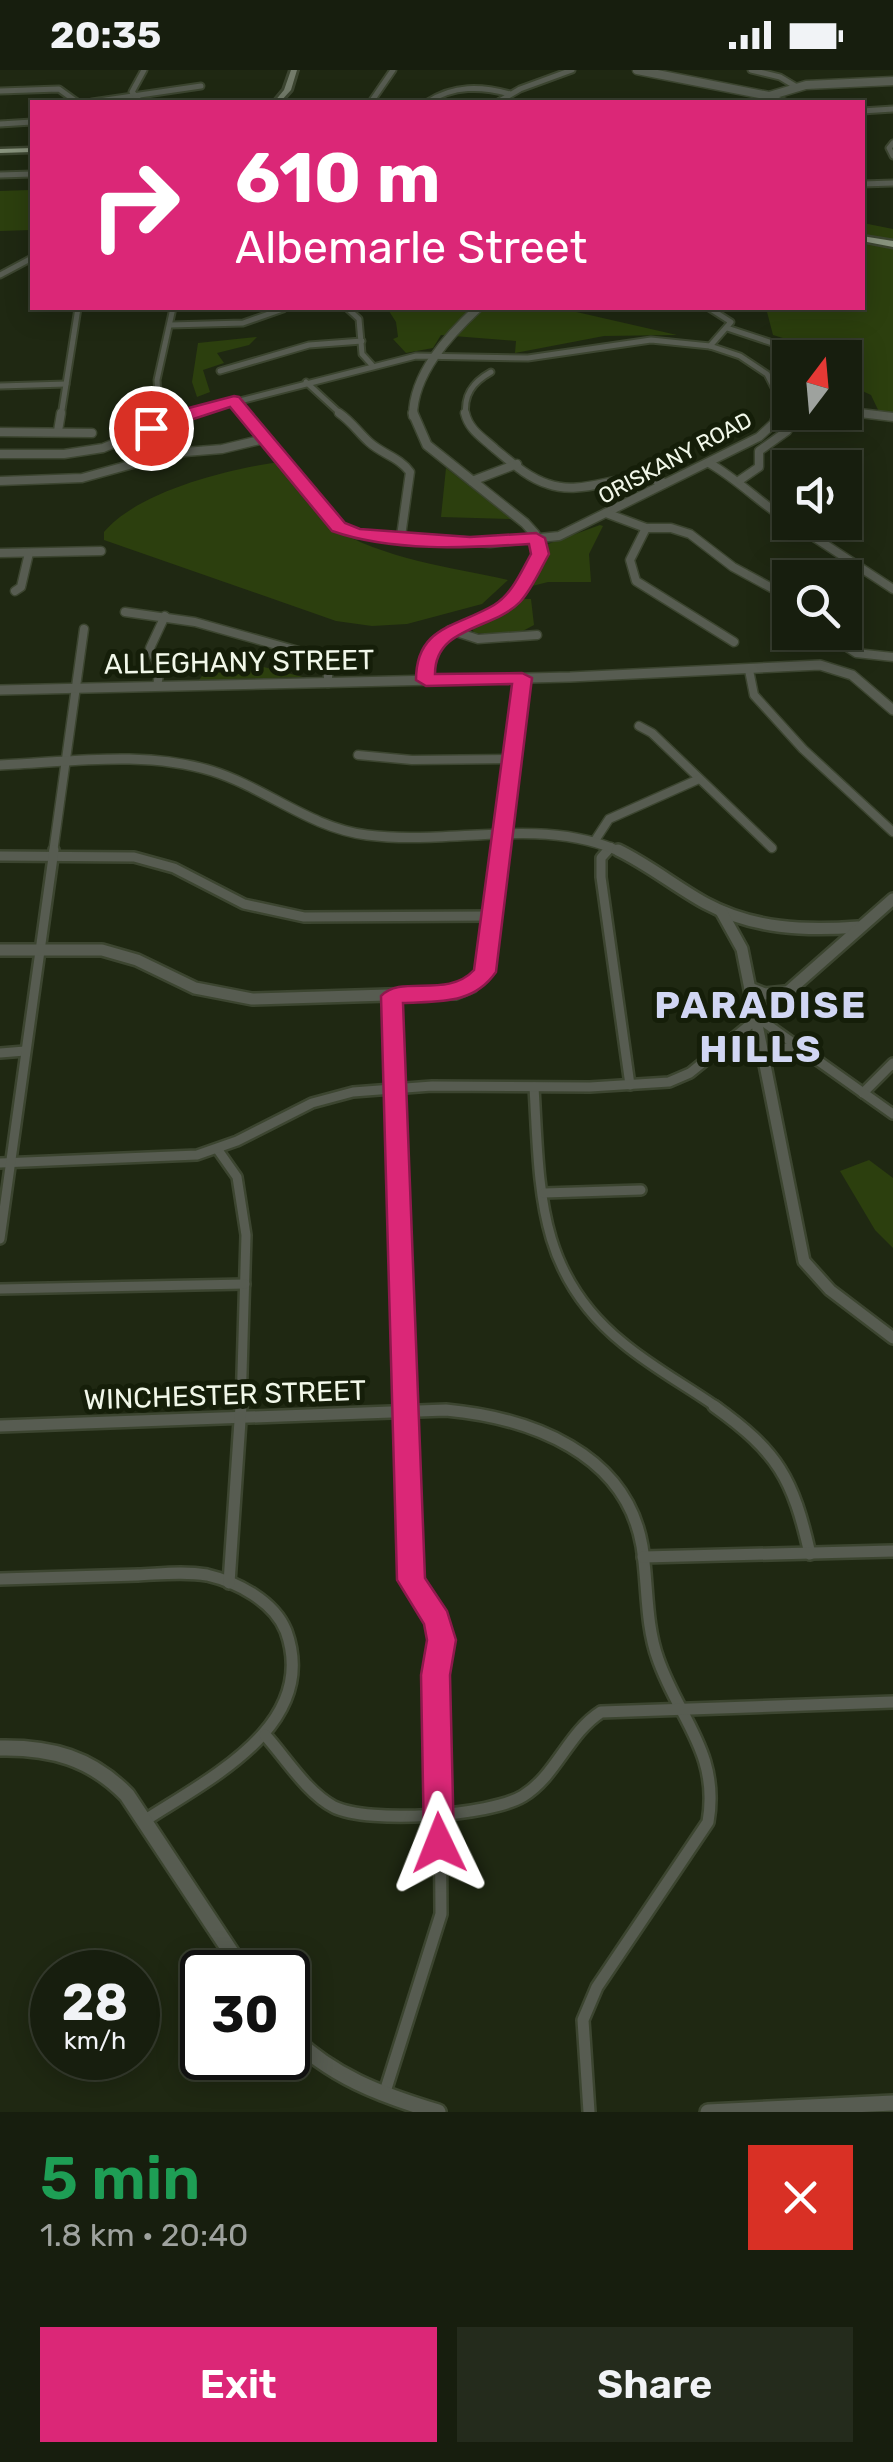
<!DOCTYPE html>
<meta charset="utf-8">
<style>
:root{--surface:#171e0e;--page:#242b1c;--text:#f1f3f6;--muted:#9ea29e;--line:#363c2e;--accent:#db2777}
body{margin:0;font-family:Rubik,sans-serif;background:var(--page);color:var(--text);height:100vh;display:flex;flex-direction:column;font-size:38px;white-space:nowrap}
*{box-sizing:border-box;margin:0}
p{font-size:32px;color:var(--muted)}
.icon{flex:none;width:55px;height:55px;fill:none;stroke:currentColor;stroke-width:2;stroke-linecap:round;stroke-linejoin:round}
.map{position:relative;height:2042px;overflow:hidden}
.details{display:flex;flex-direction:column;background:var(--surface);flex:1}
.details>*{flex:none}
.hud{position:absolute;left:30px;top:30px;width:835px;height:210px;border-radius:0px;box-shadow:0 5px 25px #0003,0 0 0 2px var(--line);background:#db2777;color:#fff;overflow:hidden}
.needle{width:65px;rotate:16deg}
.controls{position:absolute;left:772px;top:270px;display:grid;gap:20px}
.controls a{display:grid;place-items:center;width:90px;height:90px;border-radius:0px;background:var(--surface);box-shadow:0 5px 25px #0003,0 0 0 2px var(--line);font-size:50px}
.speed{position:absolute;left:30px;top:1880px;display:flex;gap:20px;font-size:50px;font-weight:700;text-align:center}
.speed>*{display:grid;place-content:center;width:130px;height:130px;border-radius:50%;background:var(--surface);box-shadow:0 5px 25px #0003,0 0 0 2px var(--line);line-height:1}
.speed small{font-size:25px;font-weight:400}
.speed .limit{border:5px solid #111;border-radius:15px;background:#fff;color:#111}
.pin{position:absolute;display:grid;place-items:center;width:85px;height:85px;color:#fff;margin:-42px;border:5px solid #fff;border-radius:50%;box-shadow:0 2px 10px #0007}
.me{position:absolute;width:110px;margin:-55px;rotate:358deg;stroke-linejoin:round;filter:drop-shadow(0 0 8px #0008)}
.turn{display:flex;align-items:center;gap:35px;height:210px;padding:0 40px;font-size:45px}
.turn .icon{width:130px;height:130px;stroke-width:2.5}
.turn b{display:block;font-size:70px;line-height:85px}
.round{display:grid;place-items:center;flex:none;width:105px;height:105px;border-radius:0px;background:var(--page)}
.overview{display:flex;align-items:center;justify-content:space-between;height:170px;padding:0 40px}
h1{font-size:60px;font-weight:600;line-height:75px;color:#1e9e55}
.primary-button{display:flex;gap:20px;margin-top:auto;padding:20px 40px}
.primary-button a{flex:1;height:115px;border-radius:0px;background:var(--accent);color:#fff;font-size:40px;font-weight:600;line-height:115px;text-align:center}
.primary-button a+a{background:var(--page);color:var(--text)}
.status{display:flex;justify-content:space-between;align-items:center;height:70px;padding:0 50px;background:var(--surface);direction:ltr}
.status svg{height:28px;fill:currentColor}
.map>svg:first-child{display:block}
.green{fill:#2c3f0e}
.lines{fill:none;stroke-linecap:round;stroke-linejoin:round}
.minor-far3-casing{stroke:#3c4530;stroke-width:9}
.minor-far2-casing{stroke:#3c4530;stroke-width:11}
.minor-far1-casing{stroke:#3c4530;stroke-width:14}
.minor-casing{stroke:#3c4530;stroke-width:16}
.tertiary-far3-casing{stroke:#3c4530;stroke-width:11}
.tertiary-far2-casing{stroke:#3c4530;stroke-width:12}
.tertiary-far1-casing{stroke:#3c4530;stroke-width:16}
.tertiary-casing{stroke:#3c4530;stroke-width:20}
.secondary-casing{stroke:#3c4530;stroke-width:6}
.primary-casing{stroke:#3c4530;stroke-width:5}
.minor-far3{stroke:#575c51;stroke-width:5}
.minor-far2{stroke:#575c51;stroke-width:8}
.minor-far1{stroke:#575c51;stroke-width:9}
.minor{stroke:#575c51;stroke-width:11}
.tertiary-far3{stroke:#575c51;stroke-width:8}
.tertiary-far2{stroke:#575c51;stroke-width:9}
.tertiary-far1{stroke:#575c51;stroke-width:11}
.tertiary{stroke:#575c51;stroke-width:15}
.secondary{fill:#737b6a;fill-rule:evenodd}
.primary{fill:#88937d;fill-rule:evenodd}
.route{fill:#db2777;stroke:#8e194d;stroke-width:2.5}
.labels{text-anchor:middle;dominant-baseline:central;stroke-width:10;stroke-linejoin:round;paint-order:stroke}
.far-street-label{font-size:22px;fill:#f1f7e9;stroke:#151e09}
.street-label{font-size:28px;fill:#f1f7e9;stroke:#151e09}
.district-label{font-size:38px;font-weight:bold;letter-spacing:2.5px;fill:#d1d6f3;stroke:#151e09}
</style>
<div class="status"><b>20:35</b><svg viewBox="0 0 49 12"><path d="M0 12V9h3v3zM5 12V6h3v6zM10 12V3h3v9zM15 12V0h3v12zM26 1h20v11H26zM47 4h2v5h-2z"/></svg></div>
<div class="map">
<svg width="893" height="2042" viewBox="0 0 893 2042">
<rect width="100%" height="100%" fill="#1f2812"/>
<g class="green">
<path d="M30 120 32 160 0 161V121Z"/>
<path d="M863 153 893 159V343L880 344 871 325 845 313V288L825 287 822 280 773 265 766 238H862Z"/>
<path d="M387 238H559L677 265 604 266 515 283 516 271 441 265 433 278 406 283 393 269 398 267 396 252Z"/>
<path d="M257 267 249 275 217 283 224 293 203 300 210 322 197 327 192 312 198 273Z"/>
<path d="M278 392C293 411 311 443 332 457 382 489 451 497 508 510L482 534 407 554 372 556 336 551 104 470V462C139 421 226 400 278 392Z"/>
<path d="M446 398 512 449 441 447Z"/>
<path d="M600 455 603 456 589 484 591 512H548L532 516 545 493 548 474Z"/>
<path d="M524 529H531L534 555 519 563H474L472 558 507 543Z"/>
<path d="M198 580 303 607 199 610 208 598Z"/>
<path d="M869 1090 893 1108V1178L875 1160 840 1101Z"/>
</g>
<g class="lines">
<defs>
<g id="minor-far3">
<path d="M751 0 780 7 795 16"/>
<path d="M0 21 59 19 77 32"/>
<path d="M769 26 785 32"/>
<path d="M92 32 201 16"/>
<path d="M141 32 132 22 144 0"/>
<path d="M371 32 393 0"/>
<path d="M428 32C454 15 481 16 510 24"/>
<path d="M498 32 520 19 572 0"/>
<path d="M862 41 893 39"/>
<path d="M0 54 32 52"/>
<path d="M893 73 889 78 893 86"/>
<path d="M0 105 32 104"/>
<path d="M862 114 893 113"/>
<path d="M0 205 32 188"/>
<path d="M347 238 359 249 362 284 372 295"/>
<path d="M709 238 731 252 710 276"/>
<path d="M170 255 243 253 283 239"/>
<path d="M727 258 806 284"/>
<path d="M220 301 309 275 362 271"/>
<path d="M771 309 790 307"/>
<path d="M306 312 343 346"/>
<path d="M0 316 66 314"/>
<path d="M845 319 857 328 859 343 881 346"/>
<path d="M233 331 245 346"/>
<path d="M61 346 78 238"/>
<path d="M165 346 159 341 157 310 173 238"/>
<path d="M181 346 416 286 528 288 651 270 710 276 740 286 767 304 781 331 776 346"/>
<path d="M466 346C463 325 473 312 491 302"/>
</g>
<g id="minor-far2">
<path d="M162 343 169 349"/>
<path d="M243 343 338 457 357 464 490 473 559 466 759 367 774 353 777 343"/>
<path d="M339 343C352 352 358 362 369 372 382 384 399 387 410 402L401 466"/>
<path d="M465 343C469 360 482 367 495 379 511 392 528 408 548 414 587 428 625 397 665 413"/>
<path d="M860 343 893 347"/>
<path d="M58 361 61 343"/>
<path d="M0 362 92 363"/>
<path d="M0 384H64L103 378 187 343"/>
<path d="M709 393C739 410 761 434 790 452"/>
<path d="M740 410 759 397V381L787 361 798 343"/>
<path d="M0 411 82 408 173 383 222 379 264 369"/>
<path d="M472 411 517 394"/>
<path d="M606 443 646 458H671L690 464 733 497 790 528"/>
<path d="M791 452 893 519"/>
<path d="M646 458 630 490 636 511 734 572"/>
<path d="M0 483 101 481"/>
<path d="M15 521 21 517 29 483"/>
<path d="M125 542 195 552 316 586 328 597V613"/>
<path d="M450 560 478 569 537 565"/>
<path d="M824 562 856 583 893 587"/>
<path d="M749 600 754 625 803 679 893 762"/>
<path d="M157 616 160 599 150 578 165 546"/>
<path d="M639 656 652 663 772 778"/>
<path d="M358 685 412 690 513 689"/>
<path d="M594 772 609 749 699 709"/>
<path d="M53 783 84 559"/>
<path d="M606 783 611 777"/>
</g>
<g id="minor-far1">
<path d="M608 780 601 788V807L630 1015"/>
<path d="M0 786 134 787 174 798 244 834 304 847 493 846"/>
<path d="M392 926 405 1338"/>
<path d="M0 983 25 981"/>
<path d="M534 1017C540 1119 536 1203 623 1273 653 1298 687 1316 718 1338"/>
<path d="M863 1023 893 993"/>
<path d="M218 1080 237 1107 246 1165 241 1338"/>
<path d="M0 1093 197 1085 237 1071 312 1033 353 1022 432 1016 590 1017 669 1012 690 1003 758 948 893 1044"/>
<path d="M544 1123 641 1120"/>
<path d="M0 1169 54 780"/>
<path d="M0 1219 245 1214"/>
</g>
<g id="minor">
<path d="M714 1336C778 1382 793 1408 810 1484"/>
<path d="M0 1356 446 1340C531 1348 626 1383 642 1476 648 1513 645 1553 658 1589 679 1649 720 1683 708 1752L597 1917 583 1950 589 2042"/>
<path d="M643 1487 893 1481"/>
<path d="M0 1509C46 1508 92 1506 138 1505 161 1504 184 1501 207 1505 237 1512 274 1531 286 1561 320 1655 210 1708 144 1751"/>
<path d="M229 1513 241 1336"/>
<path d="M265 1665C286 1688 306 1722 334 1737 369 1754 490 1746 523 1726 556 1706 568 1663 601 1642L893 1632"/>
<path d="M384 2025 441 1844 439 1576 432 1545 411 1510 405 1336"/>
</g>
<g id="tertiary-far3">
<path d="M637 0 769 26 806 15 893 11"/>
<path d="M413 346C413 304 449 265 478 238"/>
</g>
<g id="tertiary-far2">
<path d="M413 343 427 375 525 453 535 464 540 485C532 504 522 524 504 536 465 563 431 551 426 610"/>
<path d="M0 620 570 607 820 595 852 605 893 640"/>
<path d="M0 695C70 692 144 680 212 701 266 718 310 758 367 765 451 776 544 745 623 783"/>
<path d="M500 783 522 608"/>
</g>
<g id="tertiary-far1">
<path d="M618 780C649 795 676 817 705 833 753 859 805 861 858 857"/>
<path d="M721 841 742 879 804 1191 830 1220 893 1268"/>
<path d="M0 880H102L137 890 195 918 252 929 455 923 472 916 485 902 500 780"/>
<path d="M750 918 765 924 785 922"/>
<path d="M758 948 893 829"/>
<path d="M722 977 763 984"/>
<path d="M764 987 786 979 802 980"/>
</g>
<g id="tertiary">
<path d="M0 1678C51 1677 91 1688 127 1725L244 1902"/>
<path d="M288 1963C330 2006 381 2025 438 2042"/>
<path d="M708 2042 893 2033"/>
</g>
<path id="secondary" d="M291 0H297L291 20 280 32H274L284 20Z"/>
<g id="primary">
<path d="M32 78V82L0 83V79Z"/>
<path d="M862 166 893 171V177L862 171Z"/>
</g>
</defs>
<use href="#minor-far3" class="minor-far3-casing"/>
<use href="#minor-far2" class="minor-far2-casing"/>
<use href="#minor-far1" class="minor-far1-casing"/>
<use href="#minor" class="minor-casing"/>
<use href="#tertiary-far3" class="tertiary-far3-casing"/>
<use href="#tertiary-far2" class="tertiary-far2-casing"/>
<use href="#tertiary-far1" class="tertiary-far1-casing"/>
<use href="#tertiary" class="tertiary-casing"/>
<use href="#secondary" class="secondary-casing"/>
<use href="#primary" class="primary-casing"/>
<use href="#minor-far3" class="minor-far3"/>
<use href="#minor-far2" class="minor-far2"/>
<use href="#minor-far1" class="minor-far1"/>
<use href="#minor" class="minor"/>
<use href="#tertiary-far3" class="tertiary-far3"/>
<use href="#tertiary-far2" class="tertiary-far2"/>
<use href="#tertiary-far1" class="tertiary-far1"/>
<use href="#tertiary" class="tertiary"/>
<use href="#secondary" class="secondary"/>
<use href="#primary" class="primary"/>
</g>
<path class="route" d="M234 326 239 327 345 453 360 459 470 467 536 463 545 468 549 484C540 500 532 519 520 532 493 560 435 556 435 604L522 603 532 608 496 902C473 935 439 931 403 933L425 1508 447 1541 456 1570 450 1605 454 1773 450 1784 439 1788 429 1784 424 1773 421 1605 427 1570 424 1554 397 1510 381 926C401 904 447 929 474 900L512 614 426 616 416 610C416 556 457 557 494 535 512 524 521 502 531 484L529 474C466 478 392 482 332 461L230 337 151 363 143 358 181 340Z"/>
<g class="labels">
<g class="far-street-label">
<text transform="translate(675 388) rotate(-28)">ORISKANY ROAD</text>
</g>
<g class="street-label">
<text transform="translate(239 592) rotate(-1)">ALLEGHANY STREET</text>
<text transform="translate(225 1325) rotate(-2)">WINCHESTER STREET</text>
</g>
<g class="district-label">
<text x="761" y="935">PARADISE<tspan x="761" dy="44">HILLS</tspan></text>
</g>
</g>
</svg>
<div class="controls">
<a><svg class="needle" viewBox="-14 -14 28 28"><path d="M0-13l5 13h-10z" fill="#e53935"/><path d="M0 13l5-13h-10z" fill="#9ea29e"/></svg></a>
<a><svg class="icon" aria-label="sound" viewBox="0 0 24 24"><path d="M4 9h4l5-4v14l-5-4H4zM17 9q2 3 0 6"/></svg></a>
<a><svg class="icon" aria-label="search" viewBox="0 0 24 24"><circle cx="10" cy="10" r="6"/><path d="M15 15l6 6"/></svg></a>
</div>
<div class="speed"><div>28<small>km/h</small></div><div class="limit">30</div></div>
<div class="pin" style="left:151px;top:358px;background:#d93025"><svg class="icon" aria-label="arrive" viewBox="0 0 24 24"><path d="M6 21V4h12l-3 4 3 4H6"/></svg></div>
<svg class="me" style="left:439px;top:1773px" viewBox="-20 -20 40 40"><path d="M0-17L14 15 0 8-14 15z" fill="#db2777" stroke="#fff" stroke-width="4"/></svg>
<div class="hud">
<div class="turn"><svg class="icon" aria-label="right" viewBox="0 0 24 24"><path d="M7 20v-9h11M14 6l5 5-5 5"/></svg><div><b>610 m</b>Albemarle Street</div></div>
</div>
</div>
<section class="details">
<div class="overview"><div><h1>5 min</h1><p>1.8 km · 20:40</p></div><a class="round" style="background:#d93025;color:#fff"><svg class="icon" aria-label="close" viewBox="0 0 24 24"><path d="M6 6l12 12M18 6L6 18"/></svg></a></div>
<div class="primary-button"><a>Exit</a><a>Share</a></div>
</section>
